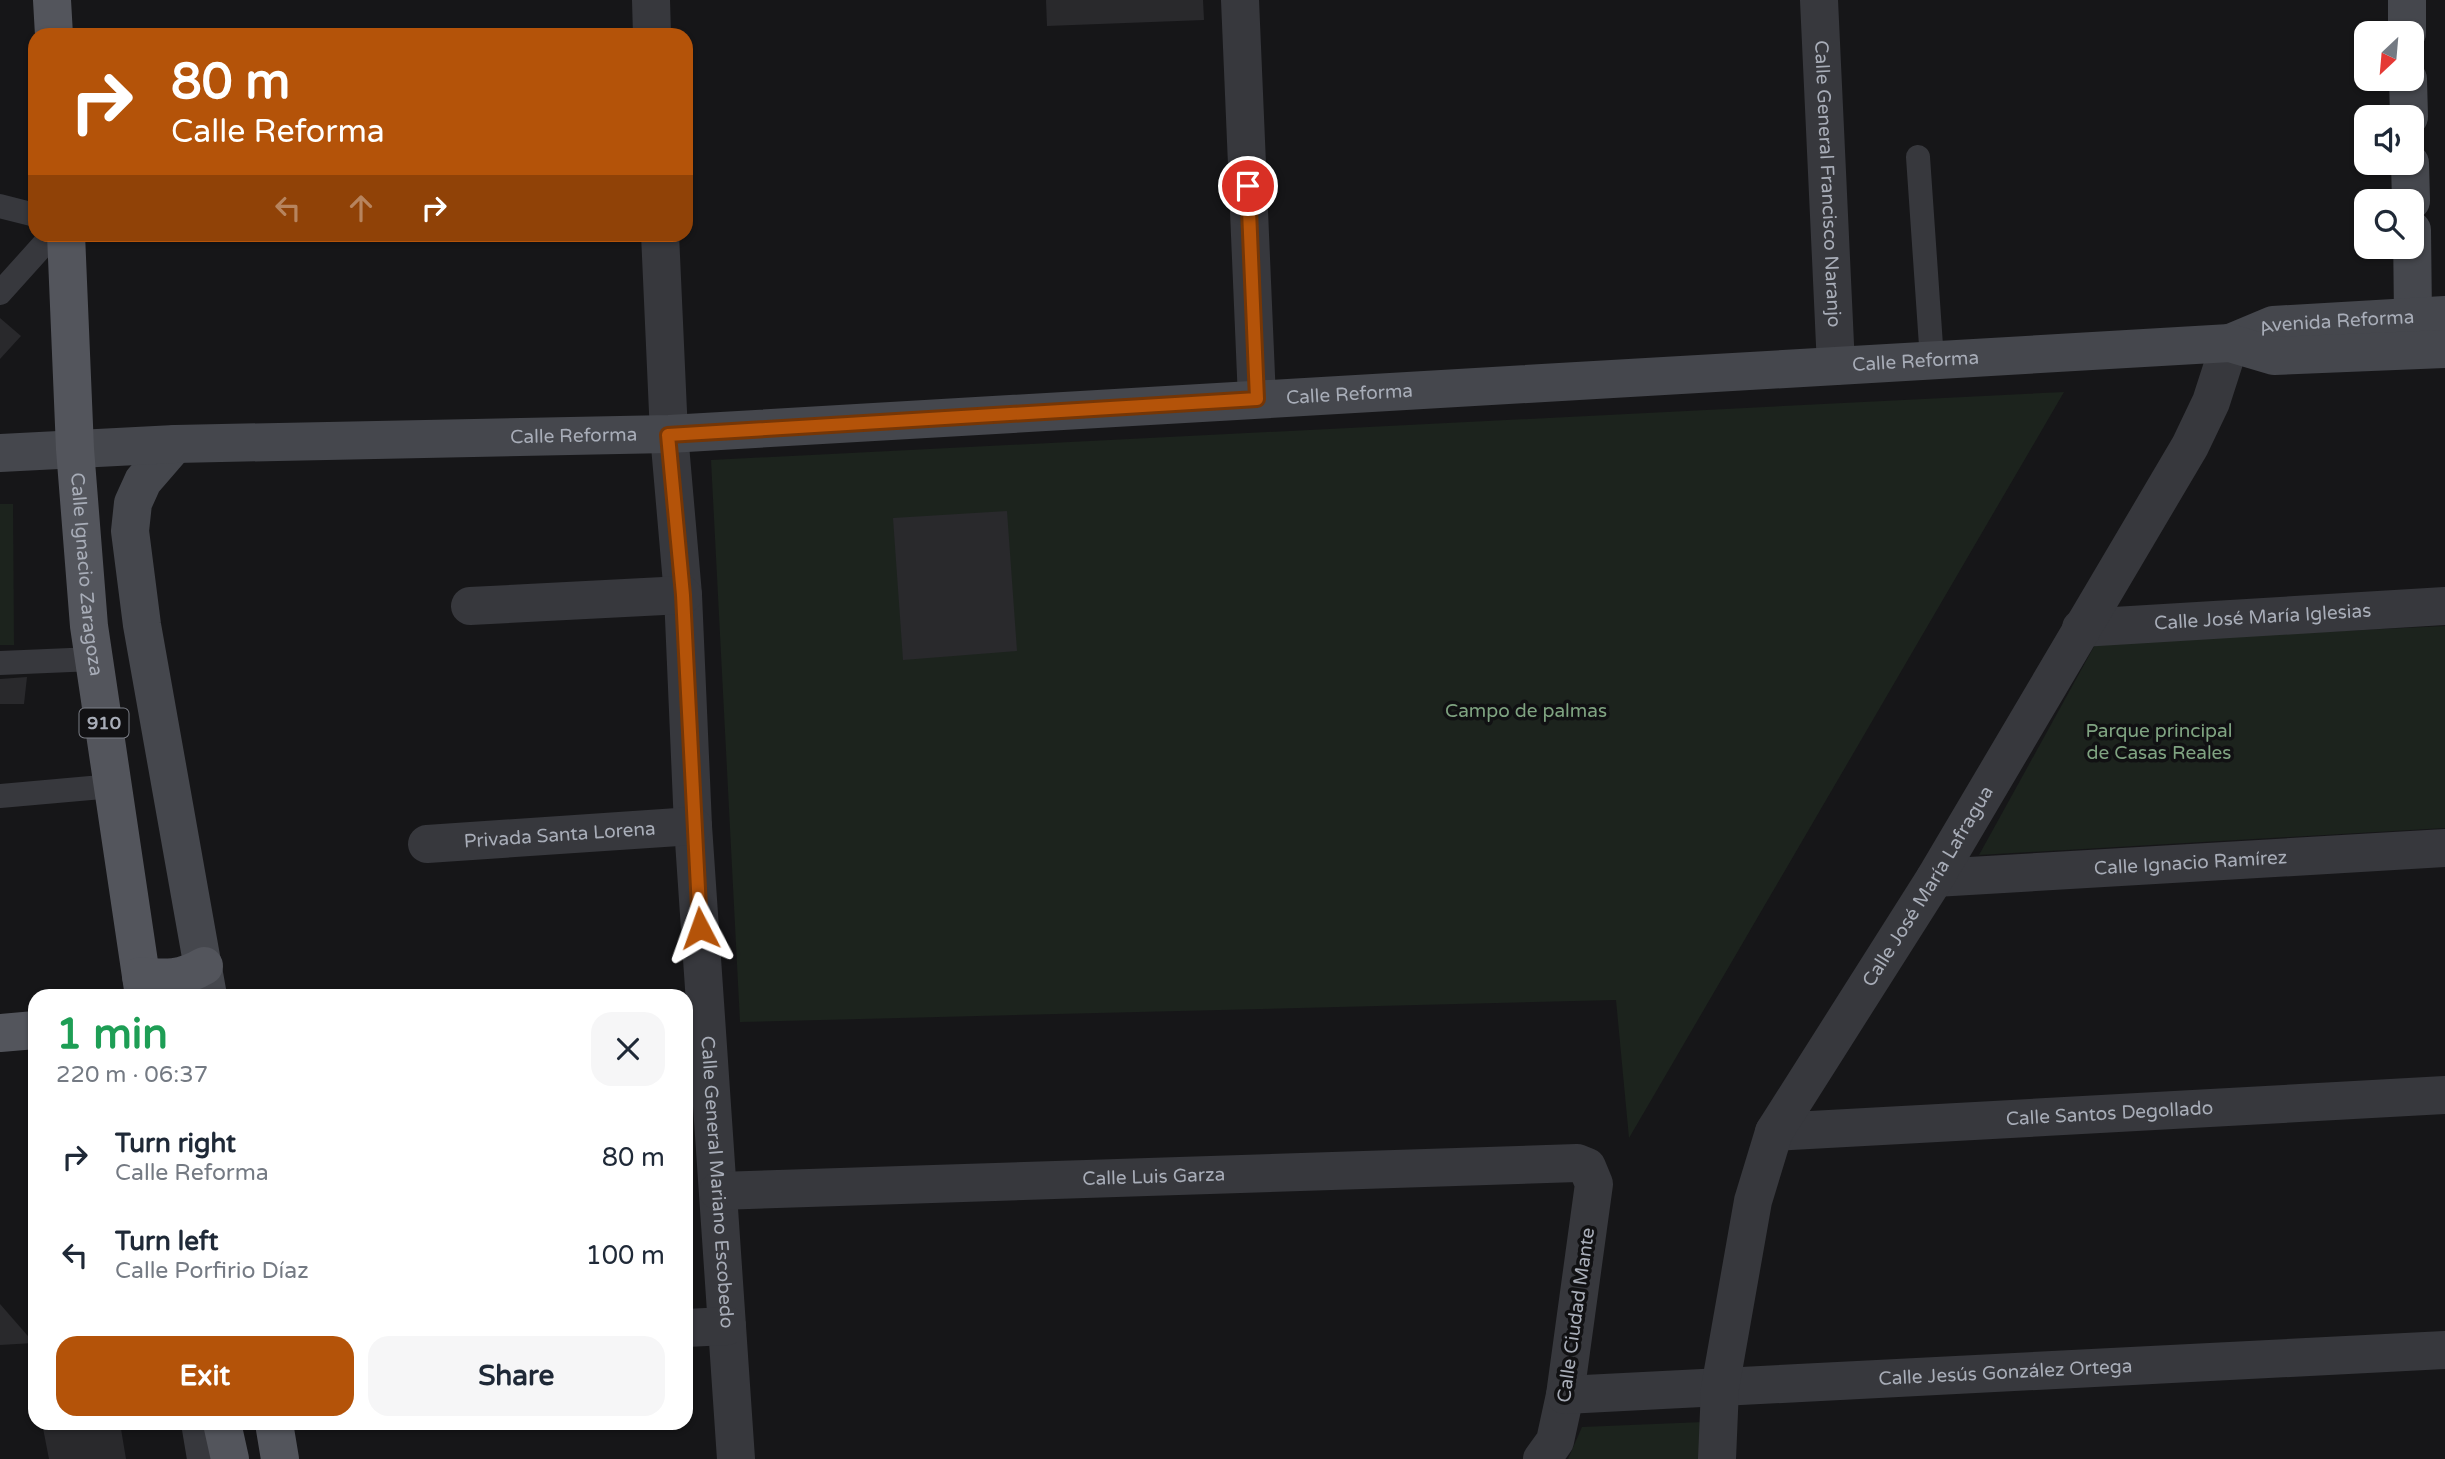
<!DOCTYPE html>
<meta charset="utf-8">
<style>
:root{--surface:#fff;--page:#f6f6f7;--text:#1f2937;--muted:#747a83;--accent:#b45309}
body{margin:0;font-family:"Varela Round",sans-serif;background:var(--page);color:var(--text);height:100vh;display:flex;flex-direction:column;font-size:26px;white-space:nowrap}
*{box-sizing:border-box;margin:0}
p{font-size:23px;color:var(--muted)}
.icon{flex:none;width:38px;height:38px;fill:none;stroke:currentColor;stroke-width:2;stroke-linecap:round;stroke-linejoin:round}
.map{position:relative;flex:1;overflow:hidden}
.side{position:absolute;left:28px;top:989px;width:665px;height:441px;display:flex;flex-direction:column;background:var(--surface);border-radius:21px;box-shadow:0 2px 5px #0004}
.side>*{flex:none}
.hud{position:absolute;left:28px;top:28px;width:665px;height:214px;border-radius:21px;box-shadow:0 2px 5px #0004;background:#b45309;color:#fff;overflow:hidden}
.needle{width:46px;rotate:206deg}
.buttons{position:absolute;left:2354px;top:21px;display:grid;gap:14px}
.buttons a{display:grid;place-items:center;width:70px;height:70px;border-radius:14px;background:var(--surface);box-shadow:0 2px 5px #0004;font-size:35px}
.pin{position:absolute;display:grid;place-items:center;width:60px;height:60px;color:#fff;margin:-30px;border:4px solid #fff;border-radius:50%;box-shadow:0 2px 7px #0007}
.me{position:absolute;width:77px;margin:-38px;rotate:356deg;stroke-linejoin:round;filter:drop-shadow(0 0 5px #0008)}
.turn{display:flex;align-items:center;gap:24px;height:147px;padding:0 28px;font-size:32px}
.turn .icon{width:91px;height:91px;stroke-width:2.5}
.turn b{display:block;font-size:49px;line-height:60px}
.lanes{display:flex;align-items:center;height:66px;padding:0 28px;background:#0003;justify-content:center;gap:35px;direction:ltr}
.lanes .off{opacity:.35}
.round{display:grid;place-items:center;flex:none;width:74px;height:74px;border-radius:21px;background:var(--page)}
.headline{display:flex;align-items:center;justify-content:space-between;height:119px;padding:0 28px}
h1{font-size:42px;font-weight:700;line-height:52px;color:#1e9e55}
.action{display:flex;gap:14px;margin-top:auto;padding:14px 28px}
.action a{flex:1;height:80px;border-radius:21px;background:var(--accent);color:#fff;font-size:28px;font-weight:700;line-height:80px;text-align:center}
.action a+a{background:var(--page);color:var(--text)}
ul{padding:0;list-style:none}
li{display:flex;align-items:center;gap:21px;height:98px;padding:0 28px}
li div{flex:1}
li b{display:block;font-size:26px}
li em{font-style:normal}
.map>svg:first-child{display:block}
.green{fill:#1c231d}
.building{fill:#29292c}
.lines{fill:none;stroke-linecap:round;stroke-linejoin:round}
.lane{stroke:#37383d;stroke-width:24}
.street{stroke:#37383d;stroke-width:38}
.secondary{stroke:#45474d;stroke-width:38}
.primary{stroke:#53555c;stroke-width:38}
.route-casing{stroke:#753606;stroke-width:18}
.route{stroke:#b45309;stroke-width:12}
.labels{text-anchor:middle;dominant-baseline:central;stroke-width:7;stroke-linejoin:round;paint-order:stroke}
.shield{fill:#111113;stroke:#7b7e86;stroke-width:2}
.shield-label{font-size:18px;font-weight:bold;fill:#a8adb8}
.street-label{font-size:19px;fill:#a8adb8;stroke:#111113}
.park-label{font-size:19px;fill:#7fa381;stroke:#111113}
</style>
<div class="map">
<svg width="2445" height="1459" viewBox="0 0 2445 1459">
<rect width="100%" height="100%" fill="#161618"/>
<g class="green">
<path d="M2064 392 1629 1138 1616 1000 740 1022 711 460Z"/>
<path d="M0 504H13L14 645H0Z"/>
<path d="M2445 626V828L1979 855 2096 643Z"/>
<path d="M1703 1422V1459H1568L1582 1427Z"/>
</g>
<g class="building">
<path d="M1046 0H1203L1204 20 1047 26Z"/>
<path d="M0 318 21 336 0 359Z"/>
<path d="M1007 511 1017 651 903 660 893 518Z"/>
<path d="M27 677 24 704H0V679Z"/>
<path d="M0 1304 34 1343 0 1345Z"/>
<path d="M42 1423H120L126 1459H49Z"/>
</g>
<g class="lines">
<g class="lane">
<path d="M1918 157 1932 360"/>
<path d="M0 206 35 215"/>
<path d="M0 293 53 234"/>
<path d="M0 663 94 659"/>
<path d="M0 796 113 786"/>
<path d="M193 1423 199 1459"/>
</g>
<g class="street">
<path d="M651 0 652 35"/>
<path d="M1240 0 1257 399"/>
<path id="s1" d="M1819 0 1836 366"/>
<path id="s2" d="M660 234 669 434 683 595 693 826 736 1459"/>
<path d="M470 606 683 595"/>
<path id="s3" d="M2081 628 2445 606"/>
<path id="s4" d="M427 844 693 826"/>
<path id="s5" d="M1935 878 2445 848"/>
<path id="s6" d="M1774 1132 2445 1095"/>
<path id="s7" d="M718 1191 1577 1163 1587 1167 1594 1184 1565 1395 1555 1441 1542 1459"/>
<path d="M686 1328 727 1326"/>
<path id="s8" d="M1565 1395 2445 1350"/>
<path id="s9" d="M1717 1459 1720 1388 1753 1201 1774 1132 1935 878 2190 446 2211 402 2230 343"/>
</g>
<g class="secondary">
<path d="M2407 0V33"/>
<path d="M2408 79 2409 117"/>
<path d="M2410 163 2411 201"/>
<path d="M2412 230 2413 317"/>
<path id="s10" d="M2230 343 2273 325 2445 315"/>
<path d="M175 444 143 481 133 503 130 531 142 625 208 996"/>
<path id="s11" d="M0 453 175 444 669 434 2230 343 2274 356 2445 349"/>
</g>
<g class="primary">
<path d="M52 0 54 35"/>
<path id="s12" d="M66 234 75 449 89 626 144 996"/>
<path d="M141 976C166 979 182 979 204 966"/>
<path d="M0 1033 35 1030"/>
<path d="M222 1423 230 1459"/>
<path d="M274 1423 280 1459"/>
</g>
</g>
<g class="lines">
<defs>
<path id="route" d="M700 928 683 595 668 435 1257 399 1248 186"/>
</defs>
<use href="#route" class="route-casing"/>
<use href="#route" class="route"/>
</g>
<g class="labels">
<rect class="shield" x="79.5" y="708.5" width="49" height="29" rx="5"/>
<g class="shield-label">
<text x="104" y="723">910</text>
</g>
<g class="street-label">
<text stroke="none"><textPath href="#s1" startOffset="184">Calle General Francisco Naranjo</textPath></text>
<text stroke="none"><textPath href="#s10" startOffset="110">Avenida Reforma</textPath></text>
<text stroke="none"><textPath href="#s11" startOffset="1918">Calle Reforma</textPath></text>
<text stroke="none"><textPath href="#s11" startOffset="1351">Calle Reforma</textPath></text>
<text stroke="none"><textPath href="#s11" startOffset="574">Calle Reforma</textPath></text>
<text stroke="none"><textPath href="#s12" startOffset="341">Calle Ignacio Zaragoza</textPath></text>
<text stroke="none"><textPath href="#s3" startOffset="182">Calle José María Iglesias</textPath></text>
<text stroke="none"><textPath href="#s4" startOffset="133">Privada Santa Lorena</textPath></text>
<text stroke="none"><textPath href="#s5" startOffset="256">Calle Ignacio Ramírez</textPath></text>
<text stroke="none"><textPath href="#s9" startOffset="623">Calle José María Lafragua</textPath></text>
<text stroke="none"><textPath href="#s6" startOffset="336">Calle Santos Degollado</textPath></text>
<text stroke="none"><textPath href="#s7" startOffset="436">Calle Luis Garza</textPath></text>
<text stroke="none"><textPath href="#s2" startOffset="950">Calle General Mariano Escobedo</textPath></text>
<text transform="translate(1576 1315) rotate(-82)">Calle Ciudad Mante</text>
<text stroke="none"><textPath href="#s8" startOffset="441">Calle Jesús González Ortega</textPath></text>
</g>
<g class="park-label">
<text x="1526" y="711">Campo de palmas</text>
<text x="2159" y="731">Parque principal<tspan x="2159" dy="22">de Casas Reales</tspan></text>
</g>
</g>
</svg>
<div class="buttons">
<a><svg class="needle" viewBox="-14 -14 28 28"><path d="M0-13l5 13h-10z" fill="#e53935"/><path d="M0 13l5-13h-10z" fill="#747a83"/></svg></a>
<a><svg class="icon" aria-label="sound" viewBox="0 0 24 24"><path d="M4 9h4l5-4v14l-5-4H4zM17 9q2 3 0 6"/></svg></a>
<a><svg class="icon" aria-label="search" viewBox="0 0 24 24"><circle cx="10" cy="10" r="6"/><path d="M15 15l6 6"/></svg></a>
</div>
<div class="pin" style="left:1248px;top:186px;background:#d93025"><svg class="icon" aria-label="arrive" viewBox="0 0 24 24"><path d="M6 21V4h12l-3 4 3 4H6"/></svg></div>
<svg class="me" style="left:700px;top:928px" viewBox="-20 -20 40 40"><path d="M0-17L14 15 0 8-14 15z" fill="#b45309" stroke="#fff" stroke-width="4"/></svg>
<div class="hud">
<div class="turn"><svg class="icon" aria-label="right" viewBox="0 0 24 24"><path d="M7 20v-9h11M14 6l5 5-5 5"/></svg><div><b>80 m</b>Calle Reforma</div></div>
<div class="lanes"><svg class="icon off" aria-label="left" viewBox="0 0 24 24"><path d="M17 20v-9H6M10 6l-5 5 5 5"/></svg><svg class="icon off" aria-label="ahead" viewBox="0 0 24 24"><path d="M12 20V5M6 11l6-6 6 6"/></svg><svg class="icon" aria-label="right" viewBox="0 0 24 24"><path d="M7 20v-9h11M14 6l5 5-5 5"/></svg></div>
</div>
<section class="side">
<div class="headline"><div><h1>1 min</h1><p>220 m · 06:37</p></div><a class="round"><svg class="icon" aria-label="close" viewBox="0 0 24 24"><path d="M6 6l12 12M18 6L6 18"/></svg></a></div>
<ul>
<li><svg class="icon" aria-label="right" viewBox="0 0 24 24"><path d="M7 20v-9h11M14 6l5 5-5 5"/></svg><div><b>Turn right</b><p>Calle Reforma</p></div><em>80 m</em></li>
<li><svg class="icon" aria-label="left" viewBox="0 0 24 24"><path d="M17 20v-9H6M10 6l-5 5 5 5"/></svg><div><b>Turn left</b><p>Calle Porfirio Díaz</p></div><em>100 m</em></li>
</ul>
<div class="action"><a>Exit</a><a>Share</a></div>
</section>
</div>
